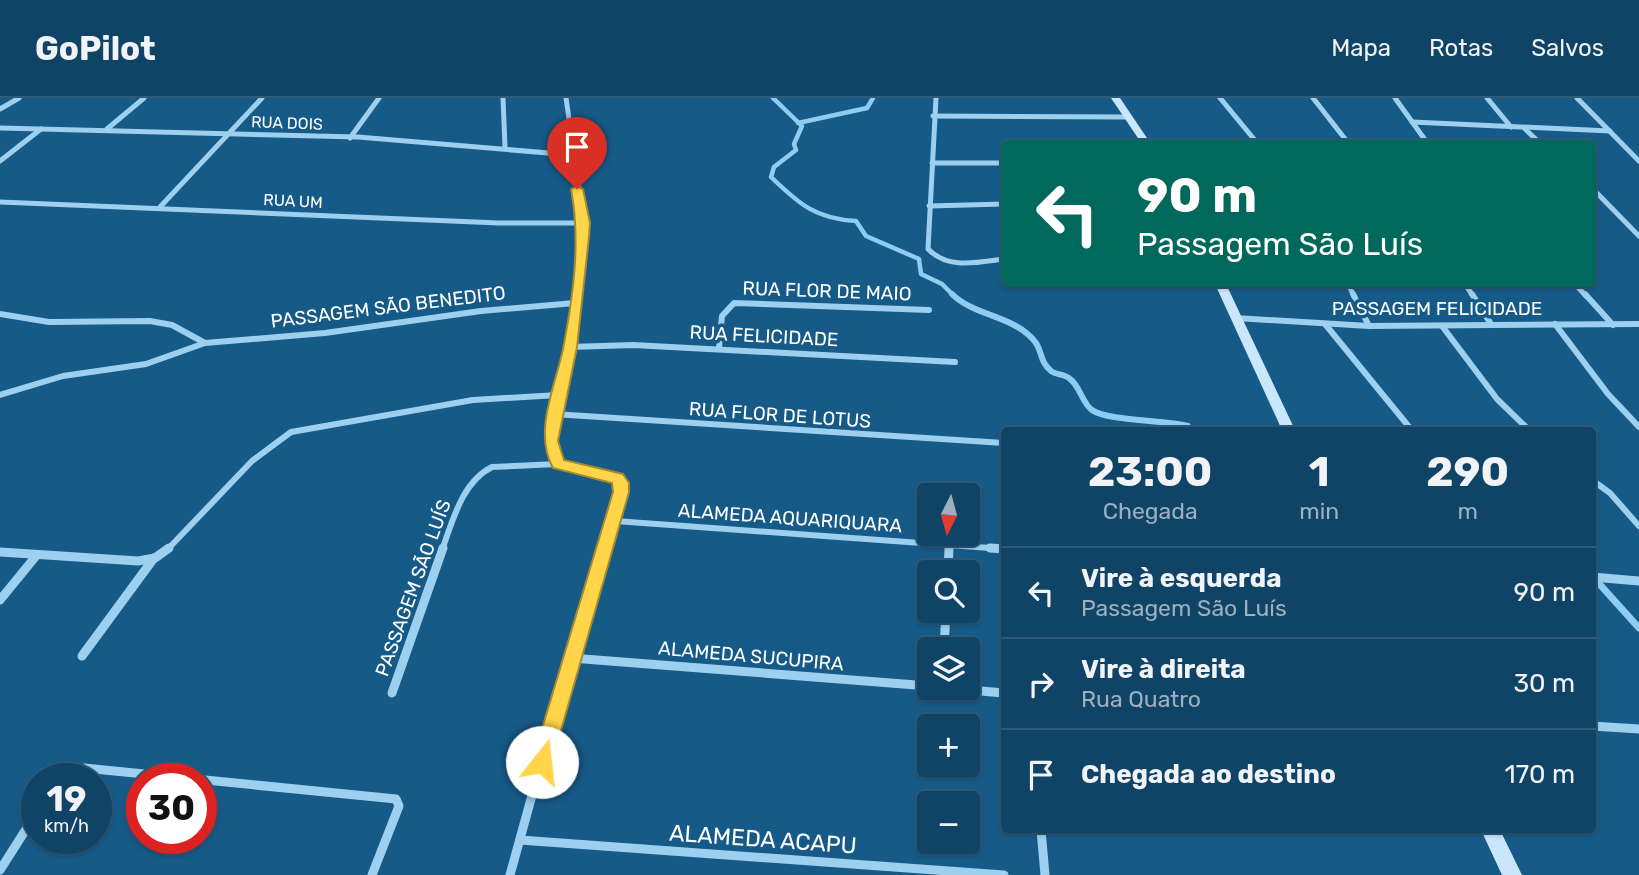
<!DOCTYPE html>
<html lang="pt">
<meta charset="utf-8">
<style>
:root{--surface:#104466;--page:#194b6c;--text:#f1f3f6;--muted:#9cb0bf;--line:#305c7a}
body{margin:0;font-family:Rubik,sans-serif;background:var(--page);color:var(--text);height:100vh;display:flex;flex-direction:column;font-size:26px;white-space:nowrap}
*{box-sizing:border-box;margin:0}
p{font-size:23px;color:var(--muted)}
.icon{flex:none;width:38px;height:38px;fill:none;stroke:currentColor;stroke-width:2;stroke-linecap:round;stroke-linejoin:round}
.map{position:relative;flex:1;overflow:hidden}
.details{position:absolute;left:1001px;top:329px;width:595px;height:406px;display:flex;flex-direction:column;background:var(--surface);border-radius:7px;box-shadow:0 2px 5px #0004,0 0 0 2px var(--line)}
.details>*{flex:none}
.top-card{position:absolute;left:1001px;top:42px;width:595px;height:147px;border-radius:7px;box-shadow:0 2px 5px #0004,0 0 0 2px var(--line);background:#00695c;color:#fff;overflow:hidden}
.needle{width:46px;rotate:186deg}
.controls{position:absolute;left:917px;top:385px;display:grid;gap:14px}
.controls a{display:grid;place-items:center;width:63px;height:63px;border-radius:7px;background:var(--surface);box-shadow:0 2px 5px #0004,0 0 0 2px var(--line);font-size:35px}
.speed{position:absolute;left:21px;top:665px;display:flex;gap:14px;font-size:35px;font-weight:700;text-align:center}
.speed>*{display:grid;place-content:center;width:91px;height:91px;border-radius:50%;background:var(--surface);box-shadow:0 2px 5px #0004,0 0 0 2px var(--line);line-height:1}
.speed small{font-size:18px;font-weight:400}
.speed .limit{border:10px solid #d22;background:#fff;color:#111}
.pin{position:absolute;display:grid;place-items:center;width:60px;height:60px;color:#fff;margin:-72px -30px;border-radius:50% 50% 50% 0;rotate:-45deg;box-shadow:0 0 7px #0007}
.pin .icon{rotate:45deg}
.me{position:absolute;width:77px;margin:-38px;rotate:16deg;stroke-linejoin:round;filter:drop-shadow(0 0 5px #0008)}
.turn{display:flex;align-items:center;gap:24px;height:147px;padding:0 21px;font-size:32px}
.turn .icon{width:91px;height:91px;stroke-width:2.5}
.turn b{display:block;font-size:49px;line-height:60px}
.eta{display:flex;justify-content:space-evenly;align-items:center;height:119px;text-align:center}
.eta b{font-size:42px;font-weight:700;line-height:49px}
ul{padding:0;list-style:none}
li{display:flex;align-items:center;gap:21px;height:91px;padding:0 21px;border-top:2px solid var(--line)}
li div{flex:1}
li b{display:block;font-size:26px}
li em{font-style:normal}
header{display:flex;align-items:center;gap:42px;box-sizing:border-box;height:98px;padding:0 35px;background:var(--surface);border-bottom:2px solid var(--line)}
header strong{font-size:33px}
nav{display:flex;gap:38px;margin-inline-start:auto;font-size:24px}
.map>svg:first-child{display:block}
.lines{fill:none;stroke-linecap:round;stroke-linejoin:round}
.stream-far2{stroke:#8fccf1;stroke-width:4.5}
.stream-far1{stroke:#8fccf1;stroke-width:6}
.stream{stroke:#8fccf1;stroke-width:7}
.minor-far2{stroke:#9dcfee;stroke-width:5}
.minor-far1{stroke:#9dcfee;stroke-width:6}
.minor{stroke:#9dcfee;stroke-width:9}
.secondary{fill:#cae6fa;fill-rule:evenodd}
.route{fill:#ffd54a;stroke:#a68a30;stroke-width:2}
.labels{text-anchor:middle;dominant-baseline:central;stroke-width:7;stroke-linejoin:round;paint-order:stroke}
.far-street-label{font-size:16px;fill:#fff;stroke:#165a88}
.street-label{font-size:19px;fill:#fff;stroke:#165a88}
.near-street-label{font-size:23px;fill:#fff;stroke:#165a88}
</style>
<header>
<strong>GoPilot</strong>
<nav><a>Mapa</a><a>Rotas</a><a>Salvos</a></nav>
</header>
<div class="map">
<svg width="1639" height="777" viewBox="0 0 1639 777">
<rect width="100%" height="100%" fill="#165a88"/>
<g class="lines">
<g class="stream-far2">
<path d="M773 0 802 28 794 46 796 52 774 69 771 79C799 106 816 121 856 123L866 138 919 161 921 176 942 186 954 198"/>
<path d="M798 25 867 10 873 0"/>
</g>
<path class="stream-far1" d="M952 196C975 219 1015 217 1036 245 1042 254 1040 264 1051 273 1056 277 1065 276 1070 281 1080 288 1082 305 1092 312 1107 323 1165 322 1188 328L1189 332"/>
<path class="stream" d="M1594 480 1639 530"/>
<g class="minor-far2">
<path d="M503 0 505 49"/>
<path d="M566 0 584 125 576 198"/>
<path d="M936 0 928 151C948 172 978 164 1004 161"/>
<path d="M1220 0 1258 46"/>
<path d="M1313 0 1349 46"/>
<path d="M1395 0 1428 46"/>
<path d="M1487 0 1511 29"/>
<path d="M1577 0 1639 63"/>
<path d="M0 11 19 0"/>
<path d="M933 18 1126 19"/>
<path d="M1412 24 1610 33"/>
<path d="M0 30 358 39 572 57"/>
<path d="M1524 30 1541 46"/>
<path d="M107 31 144 0"/>
<path d="M350 40 379 0"/>
<path d="M0 63 41 31"/>
<path d="M932 65H1004"/>
<path d="M1592 90 1639 138"/>
<path d="M0 104 499 125H584"/>
<path d="M929 108 1004 106"/>
<path d="M160 109 262 0"/>
<path d="M1348 186 1354 198"/>
<path d="M1465 186 1473 198"/>
<path d="M1575 186 1586 198"/>
</g>
<g class="minor-far1">
<path d="M1353 196 1369 228"/>
<path d="M1472 196 1491 226"/>
<path d="M1585 196 1613 227"/>
<path d="M0 216 49 224 150 223 172 227 205 245 325 235 481 213 575 205"/>
<path d="M1235 220 1369 228 1639 226"/>
<path d="M1325 226 1410 330"/>
<path d="M1555 226 1608 296 1639 329"/>
<path d="M1442 228 1497 301 1529 332"/>
<path d="M570 249 633 247 955 264"/>
<path d="M719 250 722 218 734 205 929 212"/>
<path d="M0 297 63 278 146 266 205 245"/>
<path d="M553 316 1004 345"/>
<path d="M558 366 550 343 570 249 576 196"/>
<path d="M1592 382 1610 395 1639 428"/>
<path d="M615 423 1004 451"/>
<path d="M167 452 252 363 291 334 473 302 558 297"/>
<path d="M442 452C453 422 462 384 492 369L558 366 617 381 621 385 607 452"/>
<path d="M949 452V448"/>
</g>
<g class="minor">
<path d="M990 450 1004 451"/>
<path d="M0 454 138 463 155 460 169 450"/>
<path d="M948 474 949 450"/>
<path d="M1592 479 1639 483"/>
<path d="M0 502 36 458"/>
<path d="M944 551 946 513"/>
<path d="M82 558 154 460"/>
<path d="M571 560 929 588"/>
<path d="M946 590 1004 595"/>
<path d="M392 595 443 450"/>
<path d="M1592 628 1639 631"/>
<path d="M61 681 84 670 396 701 399 708 372 777"/>
<path d="M1041 732 1045 777"/>
<path d="M520 742 1004 777"/>
<path d="M0 772 37 714"/>
<path d="M510 777 565 578 608 450"/>
</g>
<g class="secondary">
<path d="M1111 0H1120L1151 46H1142Z"/>
<path d="M1215 186H1226L1295 332H1282Z"/>
<path d="M1481 732H1500L1522 777H1502Z"/>
</g>
</g>
<path class="route" d="M577 88 583 91 590 125 589 139 577 249 558 343 564 362 623 376 629 385V394L552 664 549 670 542 673 535 670 532 664 613 394 612 385 553 370C533 334 555 289 563 251 573 199 581 143 571 91Z"/>
<g class="labels">
<g class="far-street-label">
<text transform="translate(287 25) rotate(2)">RUA DOIS</text>
<text transform="translate(293 103) rotate(3)">RUA UM</text>
</g>
<g class="street-label">
<text transform="translate(827 193) rotate(2)">RUA FLOR DE MAIO</text>
<text transform="translate(388 209) rotate(-7)">PASSAGEM SÃO BENEDITO</text>
<text x="1437" y="210">PASSAGEM FELICIDADE</text>
<text transform="translate(764 238) rotate(3)">RUA FELICIDADE</text>
<text transform="translate(780 317) rotate(4)">RUA FLOR DE LOTUS</text>
<text transform="translate(790 420) rotate(4)">ALAMEDA AQUARIQUARA</text>
<text transform="translate(413 490) rotate(-70)">PASSAGEM SÃO LUÍS</text>
<text transform="translate(751 558) rotate(5)">ALAMEDA SUCUPIRA</text>
</g>
<g class="near-street-label">
<text transform="translate(763 741) rotate(4)">ALAMEDA ACAPU</text>
</g>
</g>
</svg>
<div class="controls">
<a><svg class="needle" viewBox="-14 -14 28 28"><path d="M0-13l5 13h-10z" fill="#e53935"/><path d="M0 13l5-13h-10z" fill="#9cb0bf"/></svg></a>
<a><svg class="icon" aria-label="search" viewBox="0 0 24 24"><circle cx="10" cy="10" r="6"/><path d="M15 15l6 6"/></svg></a>
<a><svg class="icon" aria-label="layers" viewBox="0 0 24 24"><path d="M12 4l9 5-9 5-9-5zM3 14l9 5 9-5"/></svg></a>
<a>+</a>
<a>−</a>
</div>
<div class="speed"><div>19<small>km/h</small></div><div class="limit">30</div></div>
<div class="pin" style="left:577px;top:91px;background:#d93025"><svg class="icon" aria-label="arrive" viewBox="0 0 24 24"><path d="M6 21V4h12l-3 4 3 4H6"/></svg></div>
<svg class="me" style="left:542px;top:664px" viewBox="-20 -20 40 40"><circle r="19" fill="#fff"/><path d="M0-13L10 11 0 6-10 11z" fill="#ffd54a"/></svg>
<div class="top-card">
<div class="turn"><svg class="icon" aria-label="left" viewBox="0 0 24 24"><path d="M17 20v-9H6M10 6l-5 5 5 5"/></svg><div><b>90 m</b>Passagem São Luís</div></div>
</div>
<section class="details">
<div class="eta">
<div><b>23:00</b><p>Chegada</p></div>
<div><b>1</b><p>min</p></div>
<div><b>290</b><p>m</p></div>
</div>
<ul>
<li><svg class="icon" aria-label="left" viewBox="0 0 24 24"><path d="M17 20v-9H6M10 6l-5 5 5 5"/></svg><div><b>Vire à esquerda</b><p>Passagem São Luís</p></div><em>90 m</em></li>
<li><svg class="icon" aria-label="right" viewBox="0 0 24 24"><path d="M7 20v-9h11M14 6l5 5-5 5"/></svg><div><b>Vire à direita</b><p>Rua Quatro</p></div><em>30 m</em></li>
<li><svg class="icon" aria-label="arrive" viewBox="0 0 24 24"><path d="M6 21V4h12l-3 4 3 4H6"/></svg><div><b>Chegada ao destino</b></div><em>170 m</em></li>
</ul>
</section>
</div>
